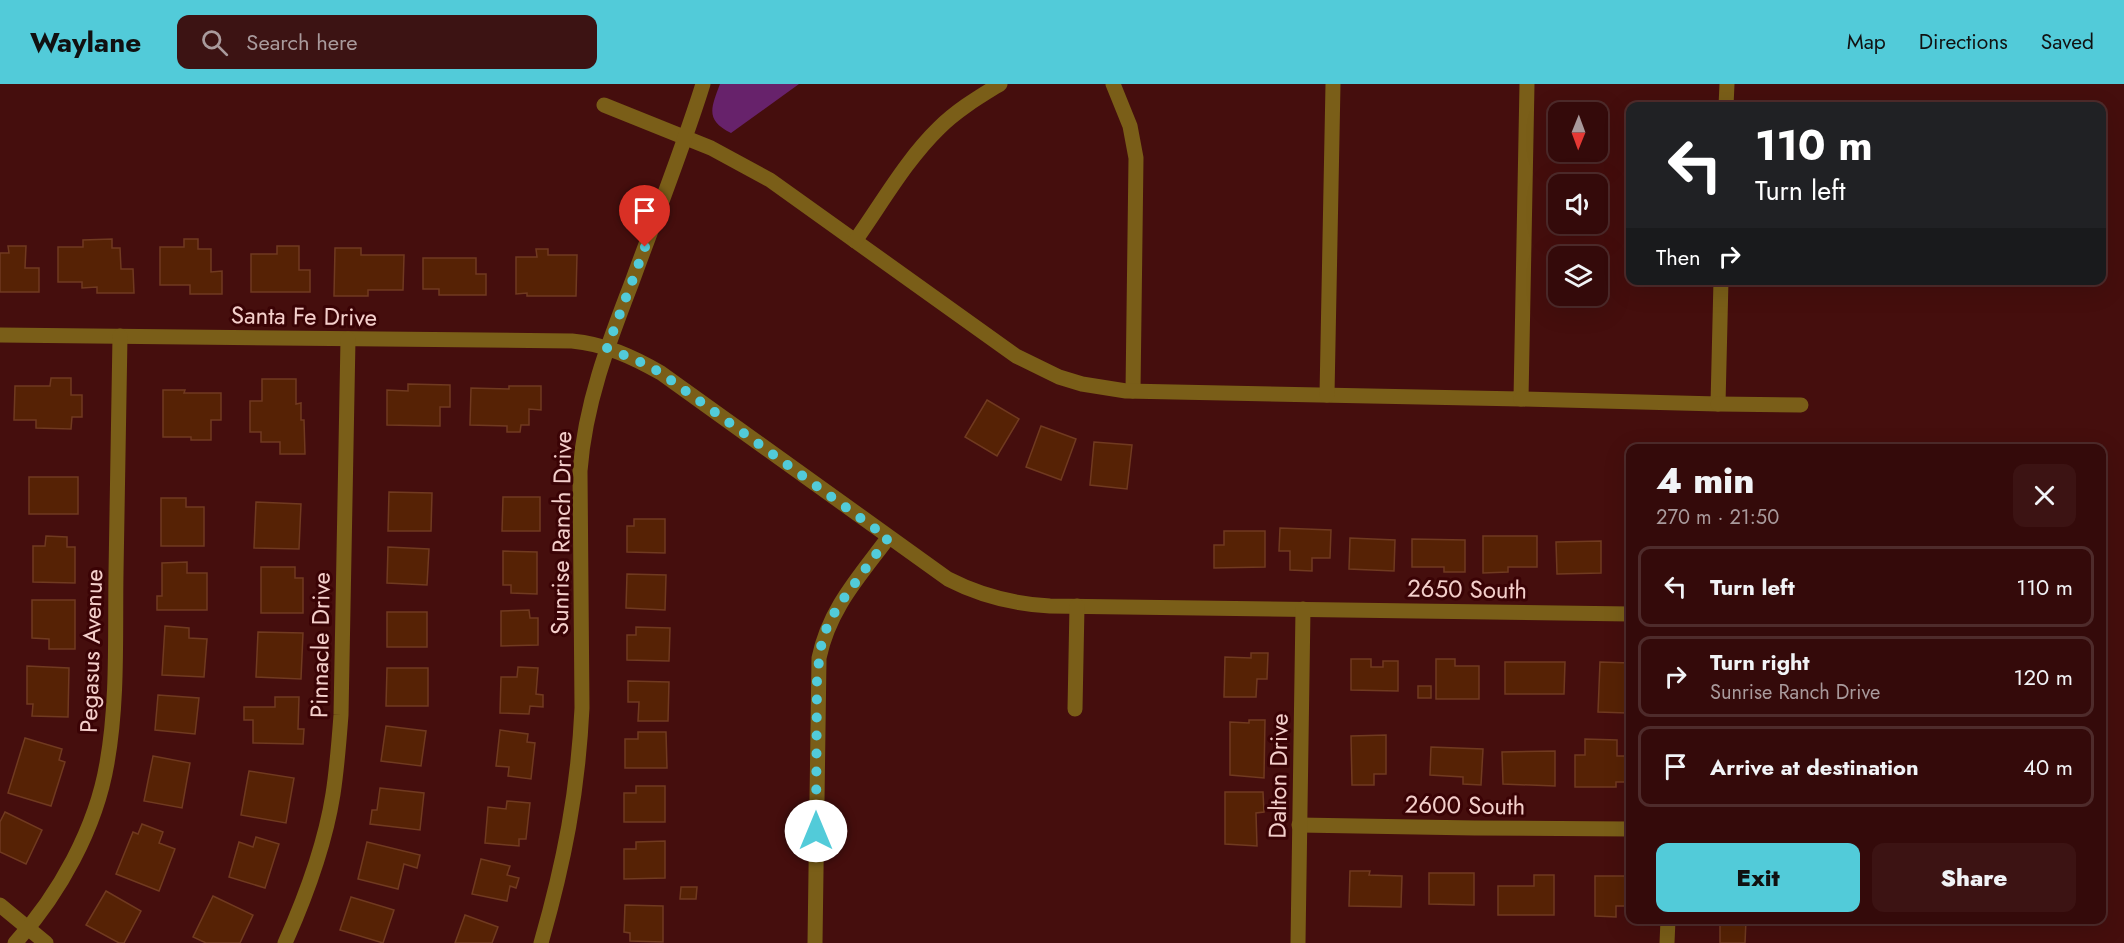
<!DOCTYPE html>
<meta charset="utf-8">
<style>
:root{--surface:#340a0a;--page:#3c1313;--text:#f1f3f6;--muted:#a99a9c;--line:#4e2b2b;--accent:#52cbd9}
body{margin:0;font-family:Jost,sans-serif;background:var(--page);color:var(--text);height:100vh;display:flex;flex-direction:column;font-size:22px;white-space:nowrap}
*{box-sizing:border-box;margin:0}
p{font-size:20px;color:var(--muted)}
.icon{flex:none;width:33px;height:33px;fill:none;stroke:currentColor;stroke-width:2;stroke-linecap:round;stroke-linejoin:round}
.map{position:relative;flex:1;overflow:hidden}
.details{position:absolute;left:1626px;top:360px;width:480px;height:480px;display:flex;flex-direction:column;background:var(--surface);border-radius:12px;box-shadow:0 6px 24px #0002,0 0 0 2px var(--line)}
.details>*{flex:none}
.guide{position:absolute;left:1626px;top:18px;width:480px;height:183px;border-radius:12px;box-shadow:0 6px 24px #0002,0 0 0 2px var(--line);background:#202124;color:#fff;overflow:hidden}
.needle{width:39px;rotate:181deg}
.buttons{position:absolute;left:1548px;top:18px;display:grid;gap:12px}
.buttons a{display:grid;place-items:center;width:60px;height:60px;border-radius:12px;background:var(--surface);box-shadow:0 6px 24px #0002,0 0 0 2px var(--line);font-size:30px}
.pin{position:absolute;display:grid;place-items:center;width:51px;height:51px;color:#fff;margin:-62px -26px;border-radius:50% 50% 50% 0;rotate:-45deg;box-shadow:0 0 6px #0007}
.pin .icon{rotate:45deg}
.me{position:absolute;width:66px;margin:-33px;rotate:0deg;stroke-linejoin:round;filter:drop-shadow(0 0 4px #0008)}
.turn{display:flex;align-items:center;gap:21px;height:126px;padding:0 30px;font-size:27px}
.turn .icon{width:78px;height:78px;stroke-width:2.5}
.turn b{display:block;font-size:42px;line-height:51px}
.then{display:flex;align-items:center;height:57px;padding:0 30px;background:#0003;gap:12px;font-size:22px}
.round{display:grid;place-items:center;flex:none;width:63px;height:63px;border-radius:12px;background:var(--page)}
.head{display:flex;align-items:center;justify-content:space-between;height:102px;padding:0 30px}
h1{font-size:36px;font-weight:800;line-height:45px}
.action{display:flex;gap:12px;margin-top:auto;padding:12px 30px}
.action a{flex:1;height:69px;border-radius:12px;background:var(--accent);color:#111;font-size:24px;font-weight:800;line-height:69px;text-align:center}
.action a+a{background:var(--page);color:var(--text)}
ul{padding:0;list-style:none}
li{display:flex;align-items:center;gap:18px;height:81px;margin:0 12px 9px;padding:0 18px;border:3px solid var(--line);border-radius:12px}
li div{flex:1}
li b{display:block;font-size:22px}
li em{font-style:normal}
header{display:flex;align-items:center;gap:36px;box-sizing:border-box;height:84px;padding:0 30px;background:var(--accent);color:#111}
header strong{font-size:28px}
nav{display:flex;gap:33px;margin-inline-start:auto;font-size:21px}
.search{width:420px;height:54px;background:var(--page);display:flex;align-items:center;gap:15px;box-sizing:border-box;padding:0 21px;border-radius:12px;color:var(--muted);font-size:22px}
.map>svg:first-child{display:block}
.green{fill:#67226b}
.building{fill:#562205;stroke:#703a20;stroke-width:1.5}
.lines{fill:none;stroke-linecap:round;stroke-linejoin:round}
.minor{stroke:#7a5e18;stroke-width:15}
.tertiary{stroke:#7a5e18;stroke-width:15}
.route{stroke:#52cbd9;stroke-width:10;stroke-dasharray:0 18}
.labels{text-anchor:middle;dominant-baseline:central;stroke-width:6;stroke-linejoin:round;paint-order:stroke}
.street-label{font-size:24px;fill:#f4cfcb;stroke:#3a0305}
</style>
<header>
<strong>Waylane</strong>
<div class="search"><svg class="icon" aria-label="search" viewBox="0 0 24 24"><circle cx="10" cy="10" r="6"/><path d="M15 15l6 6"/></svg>Search here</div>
<nav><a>Map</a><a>Directions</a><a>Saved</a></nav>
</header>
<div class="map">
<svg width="2124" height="859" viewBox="0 0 2124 859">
<rect width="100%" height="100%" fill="#450e0d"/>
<path class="green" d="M720 0H799L731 49C705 36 711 24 720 0Z"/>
<g class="building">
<path d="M112 155V164H120L121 185H133L134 209H97V203L82 204V198H58V163H83V156Z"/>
<path d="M184 155H198V165H211V188L222 187V210H190V201H160V163H184Z"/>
<path d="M8 162H26L25 184H39V208H0V169H9Z"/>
<path d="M277 162H299V186H310V208H251V170H277Z"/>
<path d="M335 164H361V171H404L403 206H368V212H334Z"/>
<path d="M536 165H548V171H577L576 212H527V209L516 210V173H537Z"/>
<path d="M423 174H476V190H486V211H439V205H423Z"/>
<path d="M51 294H71V311H82V333H72L71 345 36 344V336H14L15 302H50Z"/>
<path d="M262 295H296V320L301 319V336H304L305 370H280V358H261V348H250V317H262Z"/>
<path d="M408 300 450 301V323H440V342L387 341V306L408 307Z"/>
<path d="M509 302H541V326L529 325V341H521L520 348H507V342L470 341 471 304 509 305Z"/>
<path d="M163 306H185L184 309H221V336H211V356H191V353H163Z"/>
<path d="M987 316 1019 335 997 372 965 353Z"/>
<path d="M1041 342 1076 355 1061 396 1026 383Z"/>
<path d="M1094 358 1132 361 1127 405 1090 401Z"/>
<rect x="29" y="393" width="49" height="37"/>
<path d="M389 408 432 409 431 447H388Z"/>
<path d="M503 413H540V447H502Z"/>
<path d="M161 414H186V423H204V462H161Z"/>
<path d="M256 418 301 420 299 465 254 464Z"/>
<path d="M634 435H665V469L627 468V442H634Z"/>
<path d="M1280 444 1331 446 1330 474H1312V487L1290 486V467H1279Z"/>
<path d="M1224 447H1265V483L1214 484V461H1224Z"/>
<path d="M46 452 67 453V463H75V499L33 498V462H45Z"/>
<path d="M1483 452H1537V483H1508V488L1483 489Z"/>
<path d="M1350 454 1395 456 1394 487 1349 485Z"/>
<path d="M1412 455 1465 456V488H1444V483H1412Z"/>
<path d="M1601 457V489L1557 490 1556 458Z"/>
<path d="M388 463 429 465 427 501 387 499Z"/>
<path d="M503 467 537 468V510L511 509V501H503Z"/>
<path d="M187 478V489H207V526H157V512H162V479Z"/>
<path d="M261 483H295V494H303V529H261Z"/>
<path d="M627 490 666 491 665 526 626 524Z"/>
<path d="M32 516H75V565H49V555L32 554Z"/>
<path d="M529 526 530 534H538V561L501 562V527Z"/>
<rect x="387" y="528" width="40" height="35"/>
<path d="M165 542 189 544V554L207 555 204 593 162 591Z"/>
<path d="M636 543 670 544 669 577 627 576V551H636Z"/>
<path d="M258 548 303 549 301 595 256 593Z"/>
<path d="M1251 569H1268L1267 595H1257L1256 613H1224L1225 573 1251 574Z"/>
<path d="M1351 575H1371V583H1383V577H1398V607L1351 606Z"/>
<path d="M1436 575H1455V582H1479V615H1436Z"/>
<path d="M1505 578H1565L1564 610H1505Z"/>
<path d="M1600 578 1630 579 1627 629 1598 628Z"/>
<path d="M27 582 69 584 68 633 32 632 33 620H27Z"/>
<path d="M518 583 538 584 536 610 543 611V623L530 622 529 630 500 629 501 593H517Z"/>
<path d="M387 584H428V622H386Z"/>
<path d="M628 597 669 598 668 637H638L639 618H628Z"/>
<rect x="1418" y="602" width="13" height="12"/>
<path d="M158 611 199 614 195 650 155 646Z"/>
<path d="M275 613H299L298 645H304L303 660 253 659V636H244V623H275Z"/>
<path d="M1249 636H1265L1264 694 1230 691V638L1249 639Z"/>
<path d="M386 642 426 647 421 682 381 677Z"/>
<path d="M500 646 528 650 527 658 535 659 531 695 508 692 509 683 496 682Z"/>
<path d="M638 648H666L667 684H625V655H638Z"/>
<path d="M1386 651V690H1374V701H1352L1351 652Z"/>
<path d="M25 654 62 665 59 676 65 678 51 722 8 709Z"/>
<path d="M1585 655 1617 656V672H1630V698H1616V703H1575V671H1585Z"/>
<path d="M1431 663 1483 665 1481 701 1463 700V693L1430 691Z"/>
<path d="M1555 667V702L1503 700 1502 668Z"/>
<path d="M153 672 190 679 182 724 144 717Z"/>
<path d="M249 687 294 694 286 739 241 731Z"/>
<path d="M636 702H665V738H624V709H636Z"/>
<path d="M380 704 424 709 420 746 370 740 372 726H377Z"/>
<path d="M1225 708H1263L1264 728 1256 729 1257 762 1225 760Z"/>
<path d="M507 717 530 719 526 755H519V762L485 759 488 723 506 725Z"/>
<path d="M5 728 42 746 26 780 0 768V738Z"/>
<path d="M142 740 163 748 159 759 175 765 159 807 116 790 133 748 138 750Z"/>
<path d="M256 753 279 760 265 804 229 793 239 758 253 763Z"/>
<path d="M665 757V794L624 795V765H636V758Z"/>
<path d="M367 758 420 771 417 784 404 780 398 805 358 795Z"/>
<path d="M481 775 510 782 507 791 519 794 516 804 510 802 507 817 472 810Z"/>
<path d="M1350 787H1370L1369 791 1402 792 1401 823 1349 822Z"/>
<path d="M1429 789H1474V821L1429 820Z"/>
<path d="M1534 791H1554V831H1498V802H1534Z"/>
<path d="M1595 792H1630V812H1627V822H1616V833L1595 832Z"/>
<path d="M681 803H697L696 815H680Z"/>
<path d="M106 807 141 827 124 859H119L86 841Z"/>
<path d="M213 812 253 831 240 859H206L193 853Z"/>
<path d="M351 813 394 826 383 859 340 846Z"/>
<path d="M625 821 663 822V858L630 857V849L624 848Z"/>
<path d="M465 831 498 843 492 859H455Z"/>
<path d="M1720 836H1746L1745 859H1720Z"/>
</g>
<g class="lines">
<g class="minor">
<path d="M1113 0 1130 42 1136 74 1133 307"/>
<path d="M604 21 711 64 770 96 1016 272 1059 293 1082 300 1126 307 1521 315 1527 0"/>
<path d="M1726 22 1727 0"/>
<path d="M855 157C882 119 906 76 939 44 957 26 979 13 1000 0"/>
<path d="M0 251 572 257C605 260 633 273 661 289L948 495C981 512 1013 520 1050 522L1630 530"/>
<path d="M1327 311 1333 0"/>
<path d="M1521 315 1718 320 1721 196"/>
<path d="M1718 320 1801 321"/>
<path d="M1075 625 1077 522"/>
<path d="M1299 741 1475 744 1630 745"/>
<path d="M0 821 46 859"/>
<path d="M15 859C59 811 96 744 107 679 118 617 115 552 116 489 118 410 119 331 120 252"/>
<path d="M285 859C306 812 325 761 333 710 337 684 339 658 341 631L348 255"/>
<path d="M815 859 819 574C829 525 859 493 888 454"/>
<path d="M1298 859 1303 525"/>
<path d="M1667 859 1668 836"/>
</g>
<path class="tertiary" d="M541 859C564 779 578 708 582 624L580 387C585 320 608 260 632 198 656 132 682 67 703 0"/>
</g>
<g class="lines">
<path class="route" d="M645 163 607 264 645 280 661 289 888 454 839 521 829 538 822 556 817 592 816 747"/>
</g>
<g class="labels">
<g class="street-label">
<text transform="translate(304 232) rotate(1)">Santa Fe Drive</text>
<text transform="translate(561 449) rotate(-89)">Sunrise Ranch Drive</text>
<text transform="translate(1467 505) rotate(1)">2650 South</text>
<text transform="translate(320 561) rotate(-89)">Pinnacle Drive</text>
<text transform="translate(91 567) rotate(-88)">Pegasus Avenue</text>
<text transform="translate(1278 692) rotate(-89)">Dalton Drive</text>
<text transform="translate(1465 721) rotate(1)">2600 South</text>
</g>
</g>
</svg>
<div class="buttons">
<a><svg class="needle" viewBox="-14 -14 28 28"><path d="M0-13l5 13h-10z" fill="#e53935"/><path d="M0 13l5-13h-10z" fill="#a99a9c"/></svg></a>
<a><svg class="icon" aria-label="sound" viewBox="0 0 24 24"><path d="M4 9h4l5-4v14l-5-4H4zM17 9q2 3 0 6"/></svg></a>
<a><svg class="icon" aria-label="layers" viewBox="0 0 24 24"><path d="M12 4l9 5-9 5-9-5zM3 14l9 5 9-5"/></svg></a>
</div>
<div class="pin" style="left:645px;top:163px;background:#d93025"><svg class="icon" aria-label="arrive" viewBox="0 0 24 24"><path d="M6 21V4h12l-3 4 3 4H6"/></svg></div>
<svg class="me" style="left:816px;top:747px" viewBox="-20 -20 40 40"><circle r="19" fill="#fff"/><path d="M0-13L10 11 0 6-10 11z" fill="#52cbd9"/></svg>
<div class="guide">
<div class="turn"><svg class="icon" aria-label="left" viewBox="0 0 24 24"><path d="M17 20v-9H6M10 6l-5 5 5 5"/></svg><div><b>110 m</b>Turn left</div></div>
<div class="then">Then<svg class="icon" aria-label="right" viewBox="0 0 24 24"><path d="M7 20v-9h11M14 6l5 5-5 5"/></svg></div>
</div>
<section class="details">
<div class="head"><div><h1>4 min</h1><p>270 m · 21:50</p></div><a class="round"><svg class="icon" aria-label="close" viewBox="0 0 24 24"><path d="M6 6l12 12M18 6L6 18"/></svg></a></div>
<ul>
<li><svg class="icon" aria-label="left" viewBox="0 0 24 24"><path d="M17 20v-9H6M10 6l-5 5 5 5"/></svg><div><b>Turn left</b></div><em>110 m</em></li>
<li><svg class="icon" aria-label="right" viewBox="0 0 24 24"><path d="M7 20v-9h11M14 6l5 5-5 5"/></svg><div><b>Turn right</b><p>Sunrise Ranch Drive</p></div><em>120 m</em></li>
<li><svg class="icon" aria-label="arrive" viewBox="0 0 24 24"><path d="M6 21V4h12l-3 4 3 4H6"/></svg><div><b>Arrive at destination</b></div><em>40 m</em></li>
</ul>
<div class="action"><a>Exit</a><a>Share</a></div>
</section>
</div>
